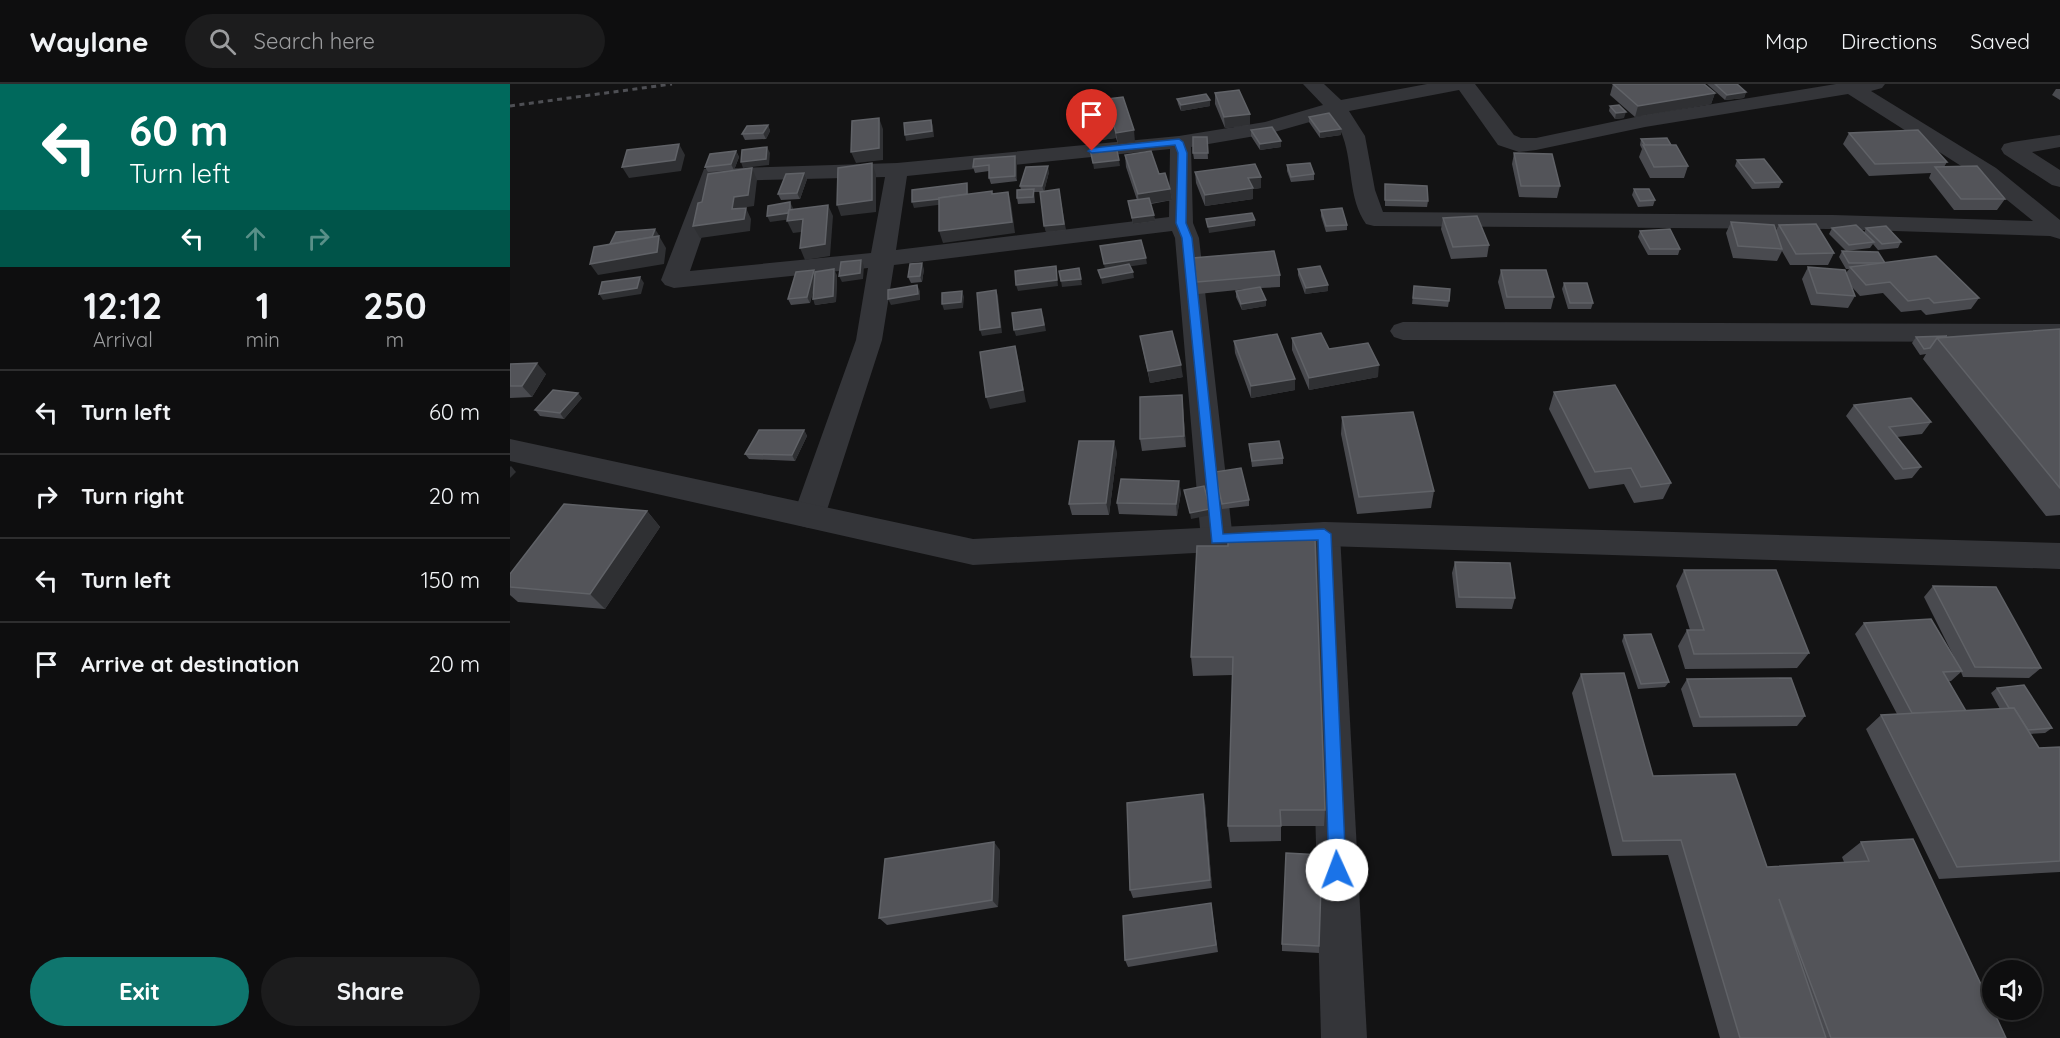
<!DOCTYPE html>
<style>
:root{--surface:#0e0e0f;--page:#1c1c1d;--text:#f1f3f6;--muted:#9b9c9e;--line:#2e2e2f;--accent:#0f766e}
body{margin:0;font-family:Quicksand,sans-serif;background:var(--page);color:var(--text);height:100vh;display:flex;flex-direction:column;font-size:22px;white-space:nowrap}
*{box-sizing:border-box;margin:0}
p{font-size:20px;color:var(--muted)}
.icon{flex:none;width:33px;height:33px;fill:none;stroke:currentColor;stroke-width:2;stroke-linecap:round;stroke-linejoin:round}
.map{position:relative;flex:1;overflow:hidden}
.drawer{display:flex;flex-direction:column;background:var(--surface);width:510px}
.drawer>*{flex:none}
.banner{background:#00695c;color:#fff;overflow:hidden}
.tools{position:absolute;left:1472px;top:876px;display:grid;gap:12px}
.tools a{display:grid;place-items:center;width:60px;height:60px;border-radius:50%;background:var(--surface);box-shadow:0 3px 9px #0003,0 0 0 2px var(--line);font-size:30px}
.pin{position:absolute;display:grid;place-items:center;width:51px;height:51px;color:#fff;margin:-62px -26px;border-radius:50% 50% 50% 0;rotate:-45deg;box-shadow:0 0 6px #0007}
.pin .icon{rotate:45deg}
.me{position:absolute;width:66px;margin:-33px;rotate:358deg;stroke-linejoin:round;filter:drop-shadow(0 0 4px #0008)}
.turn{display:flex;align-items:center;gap:21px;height:126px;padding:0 30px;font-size:27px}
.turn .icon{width:78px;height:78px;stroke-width:2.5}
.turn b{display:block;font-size:42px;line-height:51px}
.lanes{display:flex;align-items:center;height:57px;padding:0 30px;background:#0003;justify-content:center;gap:30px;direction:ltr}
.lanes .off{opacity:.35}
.eta{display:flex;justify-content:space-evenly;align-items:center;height:102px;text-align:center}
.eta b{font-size:36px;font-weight:700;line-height:42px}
.action{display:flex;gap:12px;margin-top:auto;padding:12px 30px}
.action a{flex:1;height:69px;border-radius:36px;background:var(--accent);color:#fff;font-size:24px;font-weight:700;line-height:69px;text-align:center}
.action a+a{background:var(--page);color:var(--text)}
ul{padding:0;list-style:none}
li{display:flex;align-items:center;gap:18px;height:84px;padding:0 30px;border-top:2px solid var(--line)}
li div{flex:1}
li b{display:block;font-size:22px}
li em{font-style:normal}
header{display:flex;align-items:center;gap:36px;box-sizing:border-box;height:84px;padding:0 30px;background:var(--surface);border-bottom:2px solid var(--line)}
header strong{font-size:28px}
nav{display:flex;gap:33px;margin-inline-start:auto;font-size:21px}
.search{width:420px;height:54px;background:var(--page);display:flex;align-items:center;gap:15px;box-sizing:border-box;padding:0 21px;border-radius:33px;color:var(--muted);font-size:22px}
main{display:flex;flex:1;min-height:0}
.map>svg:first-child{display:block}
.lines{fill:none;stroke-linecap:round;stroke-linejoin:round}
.minor{fill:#343539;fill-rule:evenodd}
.tertiary{fill:#343539;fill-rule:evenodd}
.rail{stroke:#4e4f54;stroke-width:3;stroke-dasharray:5 4.5;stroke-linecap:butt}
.wall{fill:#494a4f}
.shaded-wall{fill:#2f3033}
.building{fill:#535459;stroke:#606267;stroke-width:1.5}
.route{fill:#1a73e8;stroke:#114b97;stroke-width:1.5}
</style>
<header>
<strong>Waylane</strong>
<div class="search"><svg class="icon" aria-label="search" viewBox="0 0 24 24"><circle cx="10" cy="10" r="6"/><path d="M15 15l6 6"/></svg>Search here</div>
<nav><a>Map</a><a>Directions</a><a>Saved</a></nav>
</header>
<main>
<section class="drawer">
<div class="banner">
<div class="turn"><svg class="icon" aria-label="left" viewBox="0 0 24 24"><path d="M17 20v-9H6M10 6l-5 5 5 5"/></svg><div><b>60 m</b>Turn left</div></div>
<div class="lanes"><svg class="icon" aria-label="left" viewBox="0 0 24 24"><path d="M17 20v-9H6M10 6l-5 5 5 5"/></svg><svg class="icon off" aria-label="ahead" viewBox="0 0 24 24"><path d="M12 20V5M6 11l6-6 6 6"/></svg><svg class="icon off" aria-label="right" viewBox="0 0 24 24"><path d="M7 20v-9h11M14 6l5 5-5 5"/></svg></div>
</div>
<div class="eta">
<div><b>12:12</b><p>Arrival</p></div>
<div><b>1</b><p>min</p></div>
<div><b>250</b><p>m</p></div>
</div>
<ul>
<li><svg class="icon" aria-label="left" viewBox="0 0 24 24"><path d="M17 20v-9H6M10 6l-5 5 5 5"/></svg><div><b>Turn left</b></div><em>60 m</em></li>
<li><svg class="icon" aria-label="right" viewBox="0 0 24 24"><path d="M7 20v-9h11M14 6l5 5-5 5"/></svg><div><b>Turn right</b></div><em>20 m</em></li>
<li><svg class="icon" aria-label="left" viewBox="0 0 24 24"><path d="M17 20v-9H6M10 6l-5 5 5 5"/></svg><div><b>Turn left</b></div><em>150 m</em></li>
<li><svg class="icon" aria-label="arrive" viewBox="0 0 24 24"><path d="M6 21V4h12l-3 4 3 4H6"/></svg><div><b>Arrive at destination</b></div><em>20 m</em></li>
</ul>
<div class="action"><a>Exit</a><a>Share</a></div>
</section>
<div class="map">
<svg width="1550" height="954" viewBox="0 0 1550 954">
<rect width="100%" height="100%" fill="#131314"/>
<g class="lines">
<g class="minor">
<path d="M793 0H814L831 16 917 0H965L1004 51 1011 54H1026L1135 31 1326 0H1375L1372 4 1361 7 1486 84 1550 136V155L1540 152 1323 145 864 142 856 140C838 114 843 81 833 53 831 46 825 38 821 32L757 50 681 63 683 139 689 154 723 456 718 465 707 469 696 465 691 456 665 154 662 147 384 181 372 256 315 432 310 441 299 444 288 441 283 432 346 256 358 184 164 204 155 201 151 196 194 85 387 79 669 52 755 38 813 21ZM949 6 988 61 1009 68 1026 66 1135 43 1338 10 1470 94 1523 137 1323 131 873 128 865 106 855 52 839 27ZM660 65 659 133 386 166 397 92ZM375 93 361 169 180 187 211 97Z"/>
<path d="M1550 51V63L1522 68 1550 86V103L1542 101 1494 70 1491 65 1494 60 1502 58Z"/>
<path d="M893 238 1550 240V258L893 256 884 253 880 247 884 241Z"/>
<path d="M814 438 825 441 830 450 857 954H811L798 450 803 441Z"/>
</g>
<path class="tertiary" d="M0 355 463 455 815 438 1550 459V485L815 462 463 481 0 377Z"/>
<path class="rail" d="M0 22 162 0"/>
</g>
<g class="wall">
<path d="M1103 0 1205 9 1201 20 1125 33 1100 11Z"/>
<path d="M1197 0H1227L1236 8 1234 14 1215 16Z"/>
<path d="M1546 5H1550V16L1542 11Z"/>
<path d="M705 9 740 30V41L715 44 705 20Z"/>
<path d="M667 15 700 16V22L671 27 668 20Z"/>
<path d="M573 18 625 58 608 60 606 54 582 57 574 30Z"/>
<path d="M1100 22 1114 34 1105 35 1099 27Z"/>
<path d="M799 33 831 45V51L810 54 799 38Z"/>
<path d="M258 41 260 47 256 55 235 56 232 50Z"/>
<path d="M741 46 771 57V63L750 66 741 52Z"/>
<path d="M1339 49 1437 78 1434 83 1495 115 1487 126H1444L1419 94 1421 89 1359 92 1333 60Z"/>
<path d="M697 53 698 75H684L683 69Z"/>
<path d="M1131 55 1161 61 1178 82 1174 94H1140L1129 73 1132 65 1130 61Z"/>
<path d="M226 67 229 73 224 86 198 88 195 83Z"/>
<path d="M1004 69 1050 102 1047 114 1009 113 1002 80Z"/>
<path d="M615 71 649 90 660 105 662 116 641 120 645 137 623 140 618 117 627 116 616 83Z"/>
<path d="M1227 76 1272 98 1269 104 1242 105 1225 82Z"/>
<path d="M507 77V97L481 100 479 94V87L465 89 463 83Z"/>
<path d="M777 81 804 90V96L781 98 777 87Z"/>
<path d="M539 88 534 107 556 146 536 148 530 108H524L525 119 508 120 507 114 511 106 510 102Z"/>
<path d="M685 88 751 104 743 105V115L695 122 686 99Z"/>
<path d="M294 89 297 95 290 115 271 116 268 110Z"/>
<path d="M875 100 918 117 917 123 875 122Z"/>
<path d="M1124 105 1145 116 1143 122 1128 123 1122 111Z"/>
<path d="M811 126 837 141V146L816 148 811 132Z"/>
<path d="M933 134 979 161 977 173 941 175 931 145Z"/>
<path d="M1221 138 1266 146 1269 141 1324 169 1318 181H1280L1272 167 1267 177 1223 174 1216 149Z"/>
<path d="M1322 144 1354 149 1356 144 1391 158 1388 164 1368 166 1363 160 1360 164 1336 167 1319 150Z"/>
<path d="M1130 147 1170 165 1168 171H1138L1128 153Z"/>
<path d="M1332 167 1375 178 1469 214 1461 225 1416 231 1411 226 1391 228 1373 209 1350 212 1342 203 1345 212 1338 224 1301 221 1292 195 1298 183 1336 189 1339 185H1336L1329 173Z"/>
<path d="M683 174 770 191V203L751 204 756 216V222L732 226 726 213V207L737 205 688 210Z"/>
<path d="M414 185 412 198 401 199 398 193Z"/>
<path d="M788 185 818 207 795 210 788 191Z"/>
<path d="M304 186 305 188 327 191 326 218 305 221 303 207 300 219 281 221 278 215Z"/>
<path d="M991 186 1044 213 1041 225H995L988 198Z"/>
<path d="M1054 199 1083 219 1081 225H1058L1052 205Z"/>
<path d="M904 202 939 217 938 223 902 220Z"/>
<path d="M1550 245V431L1536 432 1413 275 1416 270 1410 271 1402 259 1406 253H1438Z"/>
<path d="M630 252 673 293 640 299Z"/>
<path d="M782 254 819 265 868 293 799 306 782 266Z"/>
<path d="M724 257 785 295V306L741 314 725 269Z"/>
<path d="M0 280 36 290 22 313 0 314Z"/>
<path d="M1044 308 1161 399 1153 415 1124 419 1114 400 1079 405 1039 325Z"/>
<path d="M672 311 676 363 632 367 630 355Z"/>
<path d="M72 314 54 335 30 332 25 326Z"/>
<path d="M1344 321 1421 338 1412 350 1387 353 1411 383 1402 394 1385 396 1336 332Z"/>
<path d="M832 333 924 407 921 424 847 430 831 350Z"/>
<path d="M294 346 297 352 285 377 239 375 235 370Z"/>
<path d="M739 360 773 374V380L742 383Z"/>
<path d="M607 368 599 431H562L559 420Z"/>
<path d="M705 388 739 416V422L712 425Z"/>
<path d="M671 408 667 432 609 430 607 419Z"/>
<path d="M137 427 150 443 95 525 8 518 0 511V490Z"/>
<path d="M687 462 815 726 814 742H771V757L720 758 718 742 723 591 683 592 681 573Z"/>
<path d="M945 478 1005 514 1002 525 946 524 942 489Z"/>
<path d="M1174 486 1299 569 1287 584 1175 585 1168 562 1177 546H1180L1166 502Z"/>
<path d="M1423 502 1531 584 1519 594 1453 593 1451 588 1441 597H1439L1455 627 1490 625 1481 609 1487 604 1542 644 1535 649 1520 650 1529 664H1550V788L1429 795 1356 645 1371 631 1387 630 1345 550 1354 539 1444 573 1414 513Z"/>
<path d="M1114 551 1159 598 1155 603 1128 605 1112 557Z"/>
<path d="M1071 590 1143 692 1257 783 1334 778 1332 773 1351 758 1496 954H1210L1158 771 1102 772 1062 609Z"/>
<path d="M1177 595 1295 632 1287 642 1183 643 1171 605Z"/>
<path d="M695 719 702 804 623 814 620 806Z"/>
<path d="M490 766 488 823 377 841 369 834Z"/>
<path d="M701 819 708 868 618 883 615 876Z"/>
<path d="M772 860 809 862V869L772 867Z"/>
</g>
<g class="shaded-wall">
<path d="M1236 8 1234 14 1215 16 1217 11Z"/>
<path d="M1205 9 1201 20 1125 33 1128 22Z"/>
<path d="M700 16V22L671 27V21Z"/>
<path d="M1116 28 1114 34 1105 35 1106 29Z"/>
<path d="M740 30V41L715 44 714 33Z"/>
<path d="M369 34 373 45V76L346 79 341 68Z"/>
<path d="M421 36 423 42 424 53 396 57 395 51Z"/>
<path d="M258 41 260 47 256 55 253 49Z"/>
<path d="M604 42 606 54 582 57 580 45Z"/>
<path d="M831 45V51L810 54V48Z"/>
<path d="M624 46 625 58 608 60 606 49Z"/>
<path d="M771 57V63L750 66V60Z"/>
<path d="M169 60 175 71 171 87 119 94 112 83Z"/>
<path d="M257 63 260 69 259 81 233 84 231 78Z"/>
<path d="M226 67 229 73 224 86 221 80Z"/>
<path d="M505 72 507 77V97L505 92Z"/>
<path d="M609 76 610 82 584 85 583 79Z"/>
<path d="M362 79 366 91V128L331 132 327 121Z"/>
<path d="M538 82 539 88 534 108 532 102Z"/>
<path d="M242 84 247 96 244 122 230 124H236L241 135 240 147 190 154 183 142 222 125 224 113Z"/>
<path d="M294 89 297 95 290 115 287 109Z"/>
<path d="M751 93V104L743 105V115L695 122V111L738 94Z"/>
<path d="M457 99 458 105 459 117 404 124 402 118Z"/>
<path d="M660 105 662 116 629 121 628 110Z"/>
<path d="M498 108 501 119 505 149 433 159 429 147Z"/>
<path d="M550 111 556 146 536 148 534 142Z"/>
<path d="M280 118 283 124 282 135 260 138 257 132Z"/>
<path d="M318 121 323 132 320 172 295 176 290 164Z"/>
<path d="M644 131 645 137 623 140 622 134Z"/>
<path d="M293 135 299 147 283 149 277 137Z"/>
<path d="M745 136V142L699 149 698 143Z"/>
<path d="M145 145 149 151 143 164 139 158Z"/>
<path d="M149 152 156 164 154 180 88 191 80 180Z"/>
<path d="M636 174 637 180 595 186 594 180Z"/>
<path d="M351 176 354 182 353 195 332 198 329 192Z"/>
<path d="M412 179 414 185 412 198 410 192Z"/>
<path d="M546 182 548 202 508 207 506 201Z"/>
<path d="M569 184 572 201 552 203 551 197Z"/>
<path d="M324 185 327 191 326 218 305 221 303 215Z"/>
<path d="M304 186 307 192 300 219 297 213Z"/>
<path d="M623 188 624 194 592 200 591 194Z"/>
<path d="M130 193 134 199 131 210 93 216 89 210Z"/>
<path d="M407 201 410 207V216L381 221 378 215Z"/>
<path d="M818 201V207L795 210 796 204Z"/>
<path d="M486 206 488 212 492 249 472 252 470 246Z"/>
<path d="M452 207 454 213 453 224 434 226 432 220Z"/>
<path d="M756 216V222L732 226 731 220Z"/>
<path d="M533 231 536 247 506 252 504 246Z"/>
<path d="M505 262 508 274 516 318 480 325 476 313Z"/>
<path d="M27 279 36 290 22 313 12 302Z"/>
<path d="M671 281 673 293 640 299 638 287Z"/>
<path d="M869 281 868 293 799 306V294Z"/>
<path d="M785 295V306L741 314V302Z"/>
<path d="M68 309 72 314 54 335 50 329Z"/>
<path d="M672 311 673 322 676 363 674 352Z"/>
<path d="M294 346 297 352 285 377 282 371Z"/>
<path d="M604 357 607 368 599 431 596 419Z"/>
<path d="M1 382 6 388 0 394V383Z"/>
<path d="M669 397 671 408 667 432 666 420Z"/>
<path d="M700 425 701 431 681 435 680 429Z"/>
<path d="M137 427 150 443 95 525 80 510Z"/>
<path d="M693 710 695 719 702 804 700 796Z"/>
<path d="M484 758 490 766 488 823 482 816Z"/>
</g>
<g class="building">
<path d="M1103 0H1194L1205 9 1128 22Z"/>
<path d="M1205 0H1227L1236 8 1217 11Z"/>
<path d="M729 6 740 30 714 33 705 9Z"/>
<path d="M696 10 700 16 671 21 667 15Z"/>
<path d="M613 13 624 46 606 49 604 42 580 45 573 18Z"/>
<path d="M1109 21 1116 28 1106 29 1100 22Z"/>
<path d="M819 29 831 45 810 48 799 33Z"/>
<path d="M369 34V64L341 68 342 37Z"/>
<path d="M421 36 422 47 395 51 394 39Z"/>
<path d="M258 41 253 49 232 50 237 42Z"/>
<path d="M762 43 771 57 750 60 741 46Z"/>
<path d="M1408 46 1437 78 1365 80 1339 49Z"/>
<path d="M683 53H697L698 69H683Z"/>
<path d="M1157 54 1161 61H1135L1131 55Z"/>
<path d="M169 60 165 76 112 83 117 66Z"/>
<path d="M1133 61H1166L1178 82 1144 83Z"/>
<path d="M606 62 609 76 583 79 580 65Z"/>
<path d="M257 63 256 75 231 78 232 66Z"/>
<path d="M226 67 221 80 195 83 200 70Z"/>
<path d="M641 67 649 90 655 89 660 105 628 110 615 71Z"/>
<path d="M1004 69 1042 70 1050 102H1011Z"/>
<path d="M505 72V92L479 94V81L463 83 464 75Z"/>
<path d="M1254 75 1272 98 1245 99 1227 76Z"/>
<path d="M362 79V116L327 121 328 84Z"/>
<path d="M800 79 804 90 781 93 777 81Z"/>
<path d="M745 80 751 93 738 94 743 104 695 111 685 88Z"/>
<path d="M538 82 532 102H510L516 83Z"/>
<path d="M1467 82 1495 115H1451L1425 83Z"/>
<path d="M242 84 238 111 224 113 222 125 236 124 234 135 183 142 188 119 192 118 198 90Z"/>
<path d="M294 89 287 109 268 110 276 90Z"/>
<path d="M457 99V110L429 114V115L402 118V106Z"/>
<path d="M875 100 917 102 918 117 875 116Z"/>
<path d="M524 105 523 113 507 114V106Z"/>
<path d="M549 105 554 140 534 142 530 108Z"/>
<path d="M1124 105H1139L1145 116 1130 117Z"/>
<path d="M482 107V110L498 108 502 138 429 147V114Z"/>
<path d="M639 114 644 131 622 134 618 117Z"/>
<path d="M280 118V125L279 126 278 129 257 132 258 122Z"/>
<path d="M318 121 315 160 290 164 293 135 277 137 279 126Z"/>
<path d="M832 124 837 141 816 142 811 126Z"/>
<path d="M742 129 745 136 698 143 696 135Z"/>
<path d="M967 132 979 161 943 163 933 134Z"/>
<path d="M1221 138 1264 141 1272 165 1228 162Z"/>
<path d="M1306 140 1324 169 1286 170 1269 141Z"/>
<path d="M1346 141 1364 158 1339 161 1322 144Z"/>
<path d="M1376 142 1391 158 1372 160 1356 144Z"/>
<path d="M145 145 142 153 100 160 106 148Z"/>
<path d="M1160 145 1170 165H1140L1130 147Z"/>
<path d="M149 152 147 168 80 180 84 163Z"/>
<path d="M631 156 636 174 594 180 590 162Z"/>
<path d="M764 167 770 191 687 198 683 174Z"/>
<path d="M1332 167 1368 168 1375 179H1339Z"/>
<path d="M1426 172 1469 214 1424 219 1419 214 1398 217 1380 198 1356 201 1340 183Z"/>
<path d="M351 176 350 189 329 192 331 178Z"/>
<path d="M412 179 410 192 398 193 400 180Z"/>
<path d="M619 180 623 188 591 194 588 186Z"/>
<path d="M546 182 547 196 506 201 505 187Z"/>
<path d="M810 182 818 201 796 204 788 185Z"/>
<path d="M1298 183 1335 186 1345 212 1307 209Z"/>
<path d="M569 184 571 195 551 197 549 187Z"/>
<path d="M324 185 323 212 303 215 305 188Z"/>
<path d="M304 186 297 213 278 215 286 188Z"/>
<path d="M991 186H1036L1044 213H997Z"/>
<path d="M130 193 127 204 89 210 92 198Z"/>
<path d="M1054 199H1077L1083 219H1060Z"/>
<path d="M407 201 408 210 378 215V206Z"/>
<path d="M904 202 940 205 939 217 903 214Z"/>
<path d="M750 203 756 216 731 220 726 207Z"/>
<path d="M486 206 490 243 470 246 467 209Z"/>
<path d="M452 207 451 218 432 220V209Z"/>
<path d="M531 225 534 241 504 246 502 229Z"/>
<path d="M1550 245V404L1427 254Z"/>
<path d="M662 247 671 281 638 287 630 252Z"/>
<path d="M811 249 819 265 858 259 869 281 799 294 782 254Z"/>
<path d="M767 250 785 295 741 302 724 257Z"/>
<path d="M1437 252 1427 254 1420 264 1414 265 1406 253Z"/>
<path d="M505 262 513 306 476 313 470 268Z"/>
<path d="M27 279 12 302H0V280Z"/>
<path d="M1105 301 1161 399 1131 403 1121 384 1085 388 1044 308Z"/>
<path d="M43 306 68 309 50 329 25 326Z"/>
<path d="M672 311 674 352 630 355V313Z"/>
<path d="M1401 314 1421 338 1379 343 1411 383 1393 385 1344 321Z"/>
<path d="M903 328 924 407 849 413 832 333Z"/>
<path d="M249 346H294L282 371 235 370Z"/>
<path d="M569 357H604L596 419 559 420Z"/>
<path d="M769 357 773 374 742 377 739 360Z"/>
<path d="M731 384 739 416 712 420 705 388Z"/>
<path d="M611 395 669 397 666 420 607 419Z"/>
<path d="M694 402 700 425 680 429 674 406Z"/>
<path d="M54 420 137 427 80 510 0 503V490Z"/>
<path d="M805 455 815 726H770L771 742H718L723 573H681L687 462H718V456Z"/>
<path d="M945 478 1000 479 1005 514 949 513Z"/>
<path d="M1174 486H1266L1299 569 1184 570 1177 546H1194Z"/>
<path d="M1423 502 1486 503 1531 584 1465 583Z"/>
<path d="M1421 535 1452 587 1433 588 1456 627 1402 629 1354 539Z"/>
<path d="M1141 550 1159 598 1131 600 1114 551Z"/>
<path d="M1114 589 1143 692 1225 690 1257 783 1359 777 1351 758 1403 755 1482 924V926H1483L1496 954H1321L1269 815 1316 954H1230L1171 756 1113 757 1071 590Z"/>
<path d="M1281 594 1295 632 1190 633 1177 595Z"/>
<path d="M1514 601 1542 644 1518 646 1504 624H1499L1487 604Z"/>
<path d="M1504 624 1529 664 1550 663V777L1447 783 1371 631Z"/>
<path d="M693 710 700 796 620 806 617 719Z"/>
<path d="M484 758 482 816 369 834 375 775Z"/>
<path d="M776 769 812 771 809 862 772 860Z"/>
<path d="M701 819 706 861 615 876 613 832Z"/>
</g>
<path class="route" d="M669 55 673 58 677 69 676 139 682 154 713 450 814 445 821 450 836 786 833 792 827 795 821 792 819 786 808 456 702 459 672 154 666 139 668 69 665 61 582 69 578 67 582 64Z"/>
</svg>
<div class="tools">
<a><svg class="icon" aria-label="sound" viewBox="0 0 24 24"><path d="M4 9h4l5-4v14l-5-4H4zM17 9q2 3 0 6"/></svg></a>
</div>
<div class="pin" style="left:582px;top:67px;background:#d93025"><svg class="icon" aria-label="arrive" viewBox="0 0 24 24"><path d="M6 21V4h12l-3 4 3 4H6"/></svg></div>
<svg class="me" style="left:827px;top:786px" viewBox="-20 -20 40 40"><circle r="19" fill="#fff"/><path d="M0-13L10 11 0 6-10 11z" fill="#1a73e8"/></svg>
</div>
</main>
